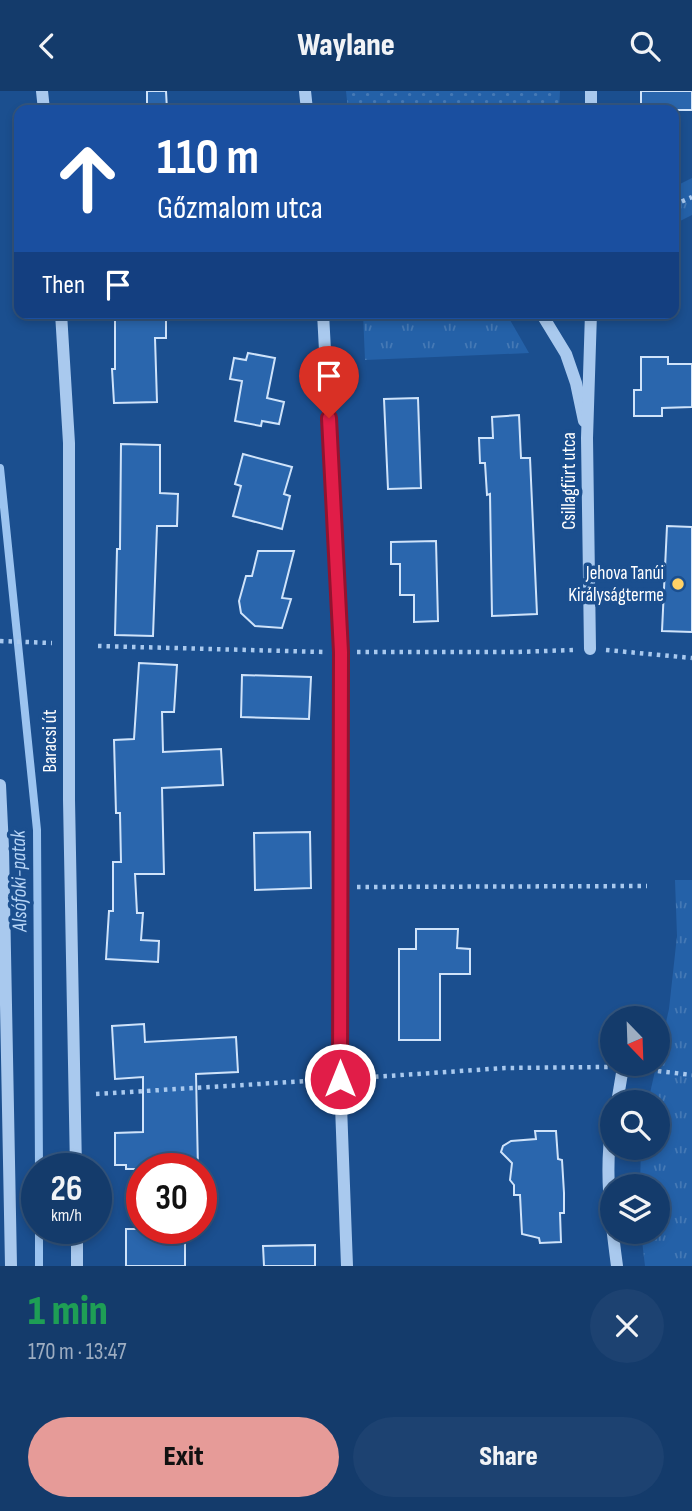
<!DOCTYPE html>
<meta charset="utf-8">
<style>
:root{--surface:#143b6b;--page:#1d4271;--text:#f1f3f6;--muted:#9dadc1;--line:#33557e;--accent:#e69b98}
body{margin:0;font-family:"Sofia Sans Condensed",sans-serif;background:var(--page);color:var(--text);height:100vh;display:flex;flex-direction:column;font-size:26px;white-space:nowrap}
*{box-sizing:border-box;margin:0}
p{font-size:23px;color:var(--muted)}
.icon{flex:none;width:38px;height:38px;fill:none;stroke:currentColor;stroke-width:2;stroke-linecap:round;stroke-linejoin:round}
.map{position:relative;height:1175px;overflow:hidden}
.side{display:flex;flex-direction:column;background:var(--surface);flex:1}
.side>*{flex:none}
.guide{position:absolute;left:14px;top:14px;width:665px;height:214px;border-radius:14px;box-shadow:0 4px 10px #0003,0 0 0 2px var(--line);background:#1a4fa0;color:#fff;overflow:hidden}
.needle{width:46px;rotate:157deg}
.fabs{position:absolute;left:600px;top:915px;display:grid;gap:14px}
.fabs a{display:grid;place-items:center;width:70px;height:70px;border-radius:50%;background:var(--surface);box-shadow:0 4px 10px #0003,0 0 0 2px var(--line);font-size:35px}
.speed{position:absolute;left:21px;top:1062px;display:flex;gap:14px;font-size:35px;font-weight:700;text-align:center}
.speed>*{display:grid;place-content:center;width:91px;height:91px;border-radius:50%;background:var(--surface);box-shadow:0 4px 10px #0003,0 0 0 2px var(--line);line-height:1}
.speed small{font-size:18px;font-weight:400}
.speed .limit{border:10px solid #d22;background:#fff;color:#111}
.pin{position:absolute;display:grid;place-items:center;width:60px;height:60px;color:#fff;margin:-72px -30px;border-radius:50% 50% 50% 0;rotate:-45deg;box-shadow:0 0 7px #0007}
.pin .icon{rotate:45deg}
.me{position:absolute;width:77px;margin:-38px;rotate:0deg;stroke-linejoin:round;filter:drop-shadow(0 0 5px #0008)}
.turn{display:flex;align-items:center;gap:24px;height:147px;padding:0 28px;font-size:32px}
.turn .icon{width:91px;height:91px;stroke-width:2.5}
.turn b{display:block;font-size:49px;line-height:60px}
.then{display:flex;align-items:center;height:66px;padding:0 28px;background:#0003;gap:14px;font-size:26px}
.round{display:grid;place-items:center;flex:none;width:74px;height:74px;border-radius:37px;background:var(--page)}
.head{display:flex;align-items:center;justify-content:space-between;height:119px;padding:0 28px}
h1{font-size:42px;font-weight:800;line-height:52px;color:#1e9e55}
.cta{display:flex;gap:14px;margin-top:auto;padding:14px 28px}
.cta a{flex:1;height:80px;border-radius:42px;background:var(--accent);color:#111;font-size:28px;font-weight:800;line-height:80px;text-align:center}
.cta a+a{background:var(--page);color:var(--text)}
header{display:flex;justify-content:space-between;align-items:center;height:91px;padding:0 28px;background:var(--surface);font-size:32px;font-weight:800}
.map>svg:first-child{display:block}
.grass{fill:url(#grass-tufts)}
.park{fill:url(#park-dots)}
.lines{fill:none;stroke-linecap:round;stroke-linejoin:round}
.stream{stroke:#9cc4f0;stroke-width:8}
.building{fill:#2a66ad;stroke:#cfe3fa;stroke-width:2}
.path{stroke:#a9c9ee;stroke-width:4.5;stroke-dasharray:3.5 5;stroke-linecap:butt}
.minor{stroke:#a9c9ee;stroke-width:12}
.route-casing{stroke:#92132f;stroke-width:18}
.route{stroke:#e11d48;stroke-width:12}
.poi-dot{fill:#ffd166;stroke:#1b4f8f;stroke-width:2.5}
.labels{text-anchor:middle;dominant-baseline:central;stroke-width:7;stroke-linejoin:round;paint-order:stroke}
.street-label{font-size:19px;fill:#fff;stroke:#1b4f8f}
.poi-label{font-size:19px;fill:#fff;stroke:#1b4f8f;text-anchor:end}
.water-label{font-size:21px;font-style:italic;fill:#b5d3f5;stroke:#1b4f8f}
</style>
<header><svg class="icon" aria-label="back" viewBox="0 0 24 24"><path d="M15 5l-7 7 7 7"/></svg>Waylane<svg class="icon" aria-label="search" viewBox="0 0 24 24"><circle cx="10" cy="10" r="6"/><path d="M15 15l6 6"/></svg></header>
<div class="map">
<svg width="692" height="1175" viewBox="0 0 692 1175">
<defs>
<pattern id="grass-tufts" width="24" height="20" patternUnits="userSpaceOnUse" patternTransform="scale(1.75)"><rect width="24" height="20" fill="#2461a8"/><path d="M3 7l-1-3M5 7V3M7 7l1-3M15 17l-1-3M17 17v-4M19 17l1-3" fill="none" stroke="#4579b5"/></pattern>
<pattern id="park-dots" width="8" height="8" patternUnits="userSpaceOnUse" patternTransform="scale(1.75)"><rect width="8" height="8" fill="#2461a8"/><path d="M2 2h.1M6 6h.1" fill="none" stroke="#4579b5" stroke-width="1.8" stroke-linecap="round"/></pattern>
</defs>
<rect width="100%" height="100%" fill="#1b4f8f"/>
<g class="grass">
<path d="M692 87V124L674 133V96Z"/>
<path d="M363 222H506L529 262 365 269Z"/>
<path d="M675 789H692V1175H645L641 1141H658V1096L640 1095 641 1057H658V1012L648 1011 669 918 677 845Z"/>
</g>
<path class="park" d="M346 0H560L559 19H348Z"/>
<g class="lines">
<g class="stream">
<path d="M0 377 37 739 39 1078"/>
<path d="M39 1138V1175"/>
</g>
</g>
<g class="building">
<path d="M147 0H166L167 19H147Z"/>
<rect x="641" y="0" width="51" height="19"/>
<path d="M115 222H166V247H155L157 311 114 312 112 278H115Z"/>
<path d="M248 262 275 267 267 307 284 311 279 333 262 330 261 335 235 330 242 290 230 288 234 267 246 269Z"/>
<path d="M641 266H668V273H692V316L662 317V325H634V299H641Z"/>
<path d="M418 307 421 397 388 398 384 308Z"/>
<path d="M519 324 521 367H530L537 523 492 525 490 403 487 404 485 372H480L479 347H493L492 326Z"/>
<path d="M121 353 160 354V402L178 403 177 435H157L153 545 115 544 117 458H120Z"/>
<path d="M243 363 292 376 284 403 290 405 282 438 233 425 241 395 235 393Z"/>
<path d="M667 435 692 436V541L662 540Z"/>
<path d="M436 450 438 530 414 531V504H400V473H391V451Z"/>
<path d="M258 460H294L282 507 291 508 282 537 255 535 241 522 239 510 246 485H252Z"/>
<path d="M139 572 177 574 174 621H162L163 661 221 658 223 694 162 697 164 783H135L137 822H143L141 849 159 850 158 871 106 868 109 820H113V771H121L120 722H116L114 649 134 648Z"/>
<path d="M242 584 311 586 309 628 241 626Z"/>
<path d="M310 741 311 797 255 799 254 742Z"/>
<path d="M416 838H458L457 857 470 858V883H440V949H399V858H416Z"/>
<path d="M144 933 145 951 236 946 238 981 196 983 198 1078H126V1074H115V1042L143 1041V986L115 988 112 935Z"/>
<path d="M535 1040H556L558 1068 562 1069 564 1102V1122H560L561 1151 540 1152 539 1147 522 1143 520 1104H514V1094L510 1089 512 1072 501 1061 503 1055 511 1050 536 1048Z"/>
<rect x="126" y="1138" width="59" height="37"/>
<path d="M315 1154V1175H264L263 1155Z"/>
</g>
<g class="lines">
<g class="path">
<path d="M674 114 692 106"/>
<path d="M0 550 52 552"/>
<path d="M98 555 324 561"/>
<path d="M606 559 692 567"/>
<path d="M357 561H517L573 559"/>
<path d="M357 796 647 795"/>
<path d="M641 978 692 984"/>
<path d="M358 987 505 977 608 976"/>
<path d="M96 1003 324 989"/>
</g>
<g class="minor">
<path d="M42 0 44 19"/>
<path d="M305 0 307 19"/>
<path d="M591 19V0"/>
<path d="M61 222 69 352V709L76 1078"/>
<path d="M323 222 341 561 340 988 347 1175"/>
<path d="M541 222 566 263 576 292 584 330"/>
<path d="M590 558 587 347 591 222"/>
<path d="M0 694 3 757 11 1175"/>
<path d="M617 1012 623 976"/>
<path d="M612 1034C604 1079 611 1130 617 1175"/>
<path d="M77 1138V1175"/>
</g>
</g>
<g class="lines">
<defs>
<path id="route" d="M329 327 341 561 340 988"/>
</defs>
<use href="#route" class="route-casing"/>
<use href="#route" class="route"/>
</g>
<circle class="poi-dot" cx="678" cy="493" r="7"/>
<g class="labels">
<g class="street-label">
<text transform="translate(569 390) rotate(-90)">Csillagfürt utca</text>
<text transform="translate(50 650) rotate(-90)">Baracsi út</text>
</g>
<g class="poi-label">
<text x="664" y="482">Jehova Tanúi<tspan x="664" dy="22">Királyságterme</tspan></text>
</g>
<g class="water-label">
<text transform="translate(19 790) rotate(-91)">Alsófoki-patak</text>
</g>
</g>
</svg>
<div class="fabs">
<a><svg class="needle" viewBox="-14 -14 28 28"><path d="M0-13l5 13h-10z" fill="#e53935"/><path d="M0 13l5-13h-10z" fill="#9dadc1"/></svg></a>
<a><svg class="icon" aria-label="search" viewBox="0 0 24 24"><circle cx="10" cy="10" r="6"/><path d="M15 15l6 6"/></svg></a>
<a><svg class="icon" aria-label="layers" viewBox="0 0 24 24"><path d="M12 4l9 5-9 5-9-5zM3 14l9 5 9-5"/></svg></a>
</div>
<div class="speed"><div>26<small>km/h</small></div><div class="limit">30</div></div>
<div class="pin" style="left:329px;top:327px;background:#d93025"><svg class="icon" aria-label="arrive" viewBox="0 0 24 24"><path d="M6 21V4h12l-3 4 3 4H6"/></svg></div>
<svg class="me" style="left:340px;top:988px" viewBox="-20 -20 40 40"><circle r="17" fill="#e11d48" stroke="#fff" stroke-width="3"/><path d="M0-11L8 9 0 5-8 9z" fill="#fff"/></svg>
<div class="guide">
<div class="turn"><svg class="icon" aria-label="ahead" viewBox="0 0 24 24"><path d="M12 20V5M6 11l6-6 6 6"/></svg><div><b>110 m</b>Gőzmalom utca</div></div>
<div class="then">Then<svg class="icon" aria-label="arrive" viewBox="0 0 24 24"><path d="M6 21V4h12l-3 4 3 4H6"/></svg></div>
</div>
</div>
<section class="side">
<div class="head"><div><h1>1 min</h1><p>170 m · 13:47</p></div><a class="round"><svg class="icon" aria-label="close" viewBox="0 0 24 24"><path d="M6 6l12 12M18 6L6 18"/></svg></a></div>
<div class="cta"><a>Exit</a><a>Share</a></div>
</section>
